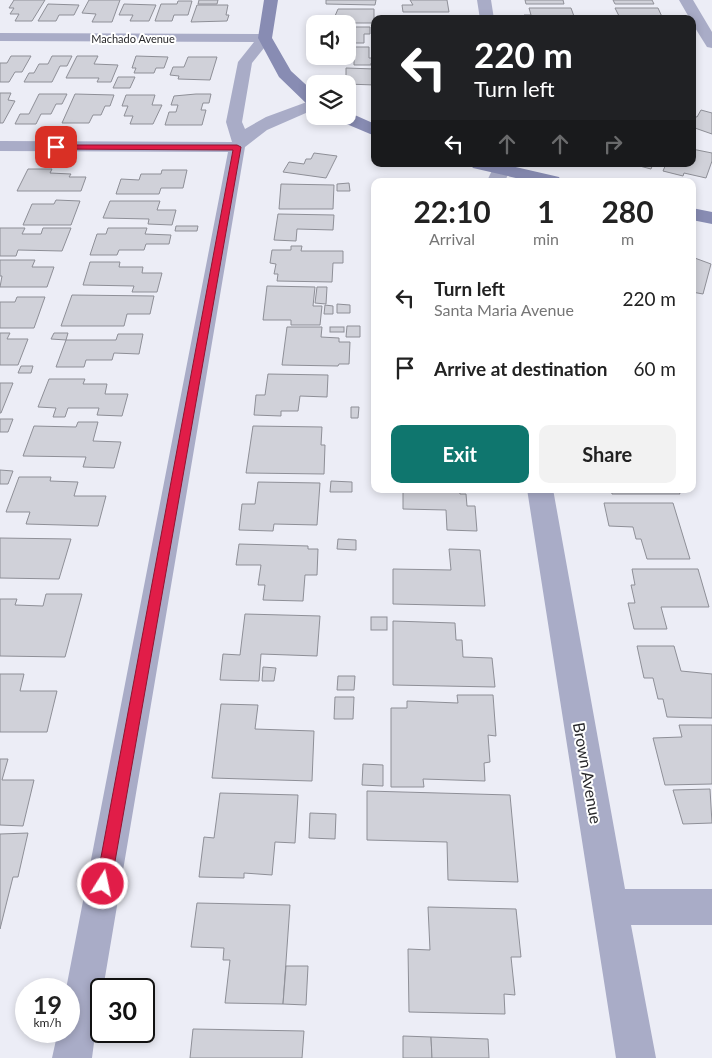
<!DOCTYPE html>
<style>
:root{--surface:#fff;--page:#f2f2f2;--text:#222;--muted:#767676;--accent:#0f766e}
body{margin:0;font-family:Lato,sans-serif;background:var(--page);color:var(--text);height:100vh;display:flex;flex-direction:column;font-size:19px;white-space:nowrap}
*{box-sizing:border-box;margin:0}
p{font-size:16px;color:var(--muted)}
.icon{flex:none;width:28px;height:28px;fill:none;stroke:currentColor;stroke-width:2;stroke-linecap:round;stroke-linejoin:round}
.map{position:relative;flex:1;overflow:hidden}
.drawer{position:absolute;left:371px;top:178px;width:325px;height:315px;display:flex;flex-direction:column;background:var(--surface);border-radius:10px;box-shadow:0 2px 8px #0003}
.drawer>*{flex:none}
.top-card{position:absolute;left:371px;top:15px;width:325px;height:152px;border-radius:10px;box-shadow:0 2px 8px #0003;background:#202124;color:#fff;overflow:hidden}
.fabs{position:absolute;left:306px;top:15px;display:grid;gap:10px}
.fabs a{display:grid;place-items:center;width:50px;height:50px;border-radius:10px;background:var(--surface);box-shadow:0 2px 8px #0003;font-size:25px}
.speed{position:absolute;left:15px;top:978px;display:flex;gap:10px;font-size:25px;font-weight:700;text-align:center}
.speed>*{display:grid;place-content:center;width:65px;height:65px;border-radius:50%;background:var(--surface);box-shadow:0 2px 8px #0003;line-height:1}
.speed small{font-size:12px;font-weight:400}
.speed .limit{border:2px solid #111;border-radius:8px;background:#fff;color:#111}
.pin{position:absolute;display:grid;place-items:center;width:42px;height:42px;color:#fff;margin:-21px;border-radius:10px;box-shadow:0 2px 8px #0006}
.me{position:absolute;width:55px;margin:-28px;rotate:10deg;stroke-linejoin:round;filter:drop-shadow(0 0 4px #0008)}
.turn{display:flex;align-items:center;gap:18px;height:105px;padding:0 20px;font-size:22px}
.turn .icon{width:65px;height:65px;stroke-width:2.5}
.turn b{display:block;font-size:35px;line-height:42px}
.lanes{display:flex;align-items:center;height:48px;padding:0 20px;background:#0003;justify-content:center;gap:25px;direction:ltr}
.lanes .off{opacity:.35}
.eta{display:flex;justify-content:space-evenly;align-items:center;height:85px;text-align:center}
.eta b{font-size:30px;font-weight:700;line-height:35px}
.action{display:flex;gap:10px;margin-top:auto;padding:10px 20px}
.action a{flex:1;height:58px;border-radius:10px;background:var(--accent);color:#fff;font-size:20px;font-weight:700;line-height:58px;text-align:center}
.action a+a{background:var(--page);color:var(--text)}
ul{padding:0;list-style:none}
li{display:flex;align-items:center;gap:15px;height:70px;padding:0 20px}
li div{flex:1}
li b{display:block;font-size:19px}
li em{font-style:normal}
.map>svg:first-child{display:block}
.building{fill:#d0d1d9;stroke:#8e8f97}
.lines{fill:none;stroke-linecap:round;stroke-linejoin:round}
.street{fill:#a9acc7;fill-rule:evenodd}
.secondary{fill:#888cb3;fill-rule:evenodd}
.route{fill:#e11d48;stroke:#92132f}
.labels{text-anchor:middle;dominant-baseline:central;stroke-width:4;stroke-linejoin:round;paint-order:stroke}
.far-street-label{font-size:11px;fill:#28282b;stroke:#fff}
.near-street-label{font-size:16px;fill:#28282b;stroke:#fff}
</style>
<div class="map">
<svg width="712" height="1058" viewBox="0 0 712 1058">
<rect width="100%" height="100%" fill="#ecedf6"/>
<g class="building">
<path d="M14 0H45L32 21H15L19 14H10L14 8H9Z"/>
<path d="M89 0H120L112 22H92L96 14 82 13Z"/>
<path d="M199 0H218L217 4H198Z"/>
<path d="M326 0H376L375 5 326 4Z"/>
<path d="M410 0H447L449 12H403L402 5H413Z"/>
<path d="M525 0H563L564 4H526Z"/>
<path d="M613 0H652L654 4H615Z"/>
<path d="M178 1H192L188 15H174L172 21H155L161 4H177Z"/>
<path d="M48 4 79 5 74 15H59L56 21H38Z"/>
<path d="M124 4 156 5 149 21H130L133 15H119Z"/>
<path d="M197 5H228L226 15H229L227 21 191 22Z"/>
<path d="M529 8H571L575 19H525L524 15H531Z"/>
<path d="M615 8H658L663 19 619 16Z"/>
<path d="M338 9H374V23H323V16H335Z"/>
<rect x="409" y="17" width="36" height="2"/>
<path d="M348 27H370V34H364V43H348Z"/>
<path d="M348 47H369V58H375V63H371V65H354V57L332 56H348Z"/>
<path d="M11 56H31L22 72H15L9 82H0V63H7Z"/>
<path d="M52 56H72L67 66H60L52 82H24L29 73H34L39 64H48Z"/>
<path d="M77 56H98L94 64 118 65 111 82H97L99 78H66Z"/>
<path d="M136 56 168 57 164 68H156L154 73H134L136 68H132Z"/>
<path d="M188 57H217L210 80 178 79 179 76 170 75 173 67H184Z"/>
<path d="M346 68 375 69V85L346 84Z"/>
<path d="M118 77H135L130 88H113Z"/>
<path d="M0 93H11L8 100 15 101 3 123H0Z"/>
<path d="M39 94H67L62 104H56L51 114H41L36 124H15L20 114H29Z"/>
<path d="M75 94 114 95 110 106H105L101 115H93L89 123H62Z"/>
<path d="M196 94H211L209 103H203L201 110H206L202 125H165L169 112H176L178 105H171L174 96Z"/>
<path d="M126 95H155L152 105H162L153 124H130L133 116H124L128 106H122Z"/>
<path d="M701 110 712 113V134L692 127V116L697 117Z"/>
<path d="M692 149 712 153V161L706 178 684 173 683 176 663 171 666 164H692Z"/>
<path d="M314 153 337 156 326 178 283 172 289 162 304 164 306 159H311Z"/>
<path d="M632 164H653L651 169Z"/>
<path d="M28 169H52L50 173 71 174 69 177H86L81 191H17Z"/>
<path d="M162 170H187L183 188H161L159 194H116L121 179 139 180 141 174H161Z"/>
<path d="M349 183 350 191H337V184Z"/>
<path d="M281 184 334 185 333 209H279Z"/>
<path d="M56 200 80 201 71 225H23L32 204H54Z"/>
<path d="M110 201H160L157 210H176L172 225 148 224 149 219 103 218Z"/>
<path d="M278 214 334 215 333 230 297 229 296 241 274 240Z"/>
<path d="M176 226H198L197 231H175Z"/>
<path d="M0 228H25L22 234H41L43 228H71L62 251 18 250 16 256H0Z"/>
<path d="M108 228H147L145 234 171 235 169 244H146L144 250H119L117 255H90L97 234H106Z"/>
<path d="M291 246H302L301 251H343V263H333L332 282 277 281 278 274H274L276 264 270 263 272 250H291Z"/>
<path d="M692 257 711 264 703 294 692 292Z"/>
<path d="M0 260H35L32 267H54L47 287H0L2 276H0Z"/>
<path d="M90 262H120L119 267H143L142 273H162L157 292H132L134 286 83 285Z"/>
<path d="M267 286 315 287 313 306H322L320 325H291V320H263Z"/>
<path d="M317 287H327L326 304 315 303Z"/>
<path d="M72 295 154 296 150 314H127L124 326H61Z"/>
<path d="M17 297H45L34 328H0V302H15Z"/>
<path d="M337 304 350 305V313H337Z"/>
<path d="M325 305 333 306V314H324Z"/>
<path d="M347 326H360V337H346Z"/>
<path d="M287 327H322L321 337 339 338V342H350L349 364H339L338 366 282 365Z"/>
<rect x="330" y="327" width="14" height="5"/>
<path d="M0 333H10L7 339H28L18 365H0Z"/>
<path d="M54 333H68L66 340 51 339Z"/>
<path d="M118 334H143L139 354 114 353 112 360H86L84 367H56L66 340H116Z"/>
<path d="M21 366H33L31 373H18Z"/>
<path d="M268 374 328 375 327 397 300 396 298 411H281V416L254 415 256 395H265Z"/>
<path d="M49 379H85L83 384H107L105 394H128L122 416 97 415 99 408H68L65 417H53L56 408 38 407Z"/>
<path d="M0 383H13L1 413H0Z"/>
<path d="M351 407H359L358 418H351Z"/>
<path d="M0 419H13L8 432H0Z"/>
<path d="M78 422H98L93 441 121 442 114 468 83 467 86 457 23 456 34 426 76 427Z"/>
<path d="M253 426 322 427 321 445H325L324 474 246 473Z"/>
<path d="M0 470 13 471 8 484H0Z"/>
<path d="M19 477H51L50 481 78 482 74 496H106L98 526 26 524 30 512H6Z"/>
<path d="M331 481 352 482V492H330Z"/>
<path d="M258 482 320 483 317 525 274 524 273 531 239 530 242 504H255Z"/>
<path d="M403 489H459L460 494H466L467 506H475L477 531 447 530 446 510 403 509Z"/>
<path d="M611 489H678L680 494H612Z"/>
<path d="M604 503H673L690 559H647L641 539H636L633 527 609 526Z"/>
<path d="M0 538 71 539 59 579 0 578Z"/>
<path d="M338 539 356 540V550L337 549Z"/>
<path d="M239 544 308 546V549H318L317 575H305L303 601 263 600 265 585H258L261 565H236Z"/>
<path d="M449 549 480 550 485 606 393 604V569L451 570Z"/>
<path d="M632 569H698L709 607H661L667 629H634L628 603H635L631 585H635Z"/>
<path d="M46 594H82L65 657 0 656V599H17L15 605 43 606Z"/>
<path d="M245 614 320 616 317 656 261 654 259 681 220 680 223 654 240 655Z"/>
<rect x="371" y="617" width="16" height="13"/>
<path d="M393 621 455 623 456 640H462L463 657 492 658 495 687 393 685Z"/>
<path d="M637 646H674L681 671 712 674V718L667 717 663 699H658L653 678H644Z"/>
<path d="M263 667 276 668 274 681H262Z"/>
<path d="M0 674H24L20 691H57L47 732H0Z"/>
<path d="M338 676H355L354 690H337Z"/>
<path d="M457 695H493L496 736 488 735 490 762 484 763 485 781 423 779 424 787H391V708H407V701L458 703Z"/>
<path d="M335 697H354L353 719H334Z"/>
<path d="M221 704 258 705 255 729 314 731 312 781 212 778Z"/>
<path d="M679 725H712V784L665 785 653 738 682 737Z"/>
<path d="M0 759H8L2 780H34L23 826 0 825Z"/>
<path d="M363 764 383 765V786L362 785Z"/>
<path d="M710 789 712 823 683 824 673 790Z"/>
<path d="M367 791 510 795 518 882 448 880 447 842 367 840Z"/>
<path d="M220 793 298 795 295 843 275 842 272 875 244 873V878L199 877 204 837 214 838Z"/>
<path d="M310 813 336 814 335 839 309 838Z"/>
<path d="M28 833 18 877H13L0 929V834Z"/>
<path d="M197 903 290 905 283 1004 225 1003 230 960H223L224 948 191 947Z"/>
<path d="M428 907 516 909 521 957H511L515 995 504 994 505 1014 409 1012 408 949 430 950Z"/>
<path d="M286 966H308L306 1005 283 1004Z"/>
<path d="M193 1029 304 1031 302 1058H190Z"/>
<path d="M403 1036 431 1037 432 1058H403Z"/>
<path d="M431 1037 488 1039 489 1058H432Z"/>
</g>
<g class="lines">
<g class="street">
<path d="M477 0H491L494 19H480Z"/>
<path d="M679 0H693L712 32V48L707 47 692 23V19H690Z"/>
<path d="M0 33 265 34 272 38 252 63 242 122 245 129 266 117 315 99V109L267 130 245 147 103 989H101L92 1058H52L58 1031H69V989H66L228 152 0 151V141L232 142 226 122 238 62 254 42 0 41Z"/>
<path d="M495 164H513L505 181H487Z"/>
<path d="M527 489H553L625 889H712V925H631L656 1058H616Z"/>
</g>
<g class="secondary">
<path d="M264 0H278L272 38 291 71 315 93V107L309 106 279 77 258 38Z"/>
<path d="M348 112 375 124V136L337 120 335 116H348Z"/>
<path d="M470 164H502L559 177 561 181H529L473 168Z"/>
<path d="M692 208 712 212V224L692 220Z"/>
</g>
</g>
<path class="route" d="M53 145H237L241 147 111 884 109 889 103 891 98 889 96 884 233 150 56 149 52 147Z"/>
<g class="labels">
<g class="far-street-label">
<text x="133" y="38">Machado Avenue</text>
</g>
<g class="near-street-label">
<text transform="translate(588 773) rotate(80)">Brown Avenue</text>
</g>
</g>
</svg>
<div class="fabs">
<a><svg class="icon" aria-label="sound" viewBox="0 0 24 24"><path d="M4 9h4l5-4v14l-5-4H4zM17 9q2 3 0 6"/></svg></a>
<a><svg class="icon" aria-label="layers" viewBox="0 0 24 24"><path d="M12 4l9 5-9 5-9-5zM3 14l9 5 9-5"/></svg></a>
</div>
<div class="speed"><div>19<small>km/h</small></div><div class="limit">30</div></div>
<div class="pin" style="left:56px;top:147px;background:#d93025"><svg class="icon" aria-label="arrive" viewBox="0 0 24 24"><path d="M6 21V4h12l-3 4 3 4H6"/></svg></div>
<svg class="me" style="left:103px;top:884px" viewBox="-20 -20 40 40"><circle r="17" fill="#e11d48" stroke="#fff" stroke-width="3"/><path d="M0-11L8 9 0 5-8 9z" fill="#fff"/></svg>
<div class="top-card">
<div class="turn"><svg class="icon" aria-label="left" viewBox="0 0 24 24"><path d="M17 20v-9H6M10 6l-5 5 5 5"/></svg><div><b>220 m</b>Turn left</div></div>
<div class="lanes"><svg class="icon" aria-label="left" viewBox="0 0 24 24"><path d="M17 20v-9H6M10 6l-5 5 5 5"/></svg><svg class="icon off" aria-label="ahead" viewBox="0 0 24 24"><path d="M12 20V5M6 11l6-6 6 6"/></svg><svg class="icon off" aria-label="ahead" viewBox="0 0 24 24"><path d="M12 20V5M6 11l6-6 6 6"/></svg><svg class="icon off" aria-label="right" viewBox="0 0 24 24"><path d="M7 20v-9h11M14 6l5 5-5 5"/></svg></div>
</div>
<section class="drawer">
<div class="eta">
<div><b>22:10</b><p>Arrival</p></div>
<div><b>1</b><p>min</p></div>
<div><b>280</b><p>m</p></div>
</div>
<ul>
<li><svg class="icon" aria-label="left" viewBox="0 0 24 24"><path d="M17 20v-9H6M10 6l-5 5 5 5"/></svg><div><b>Turn left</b><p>Santa Maria Avenue</p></div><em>220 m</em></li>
<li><svg class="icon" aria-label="arrive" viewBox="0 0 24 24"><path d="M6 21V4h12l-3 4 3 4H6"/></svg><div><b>Arrive at destination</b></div><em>60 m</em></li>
</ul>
<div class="action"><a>Exit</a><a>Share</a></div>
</section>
</div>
